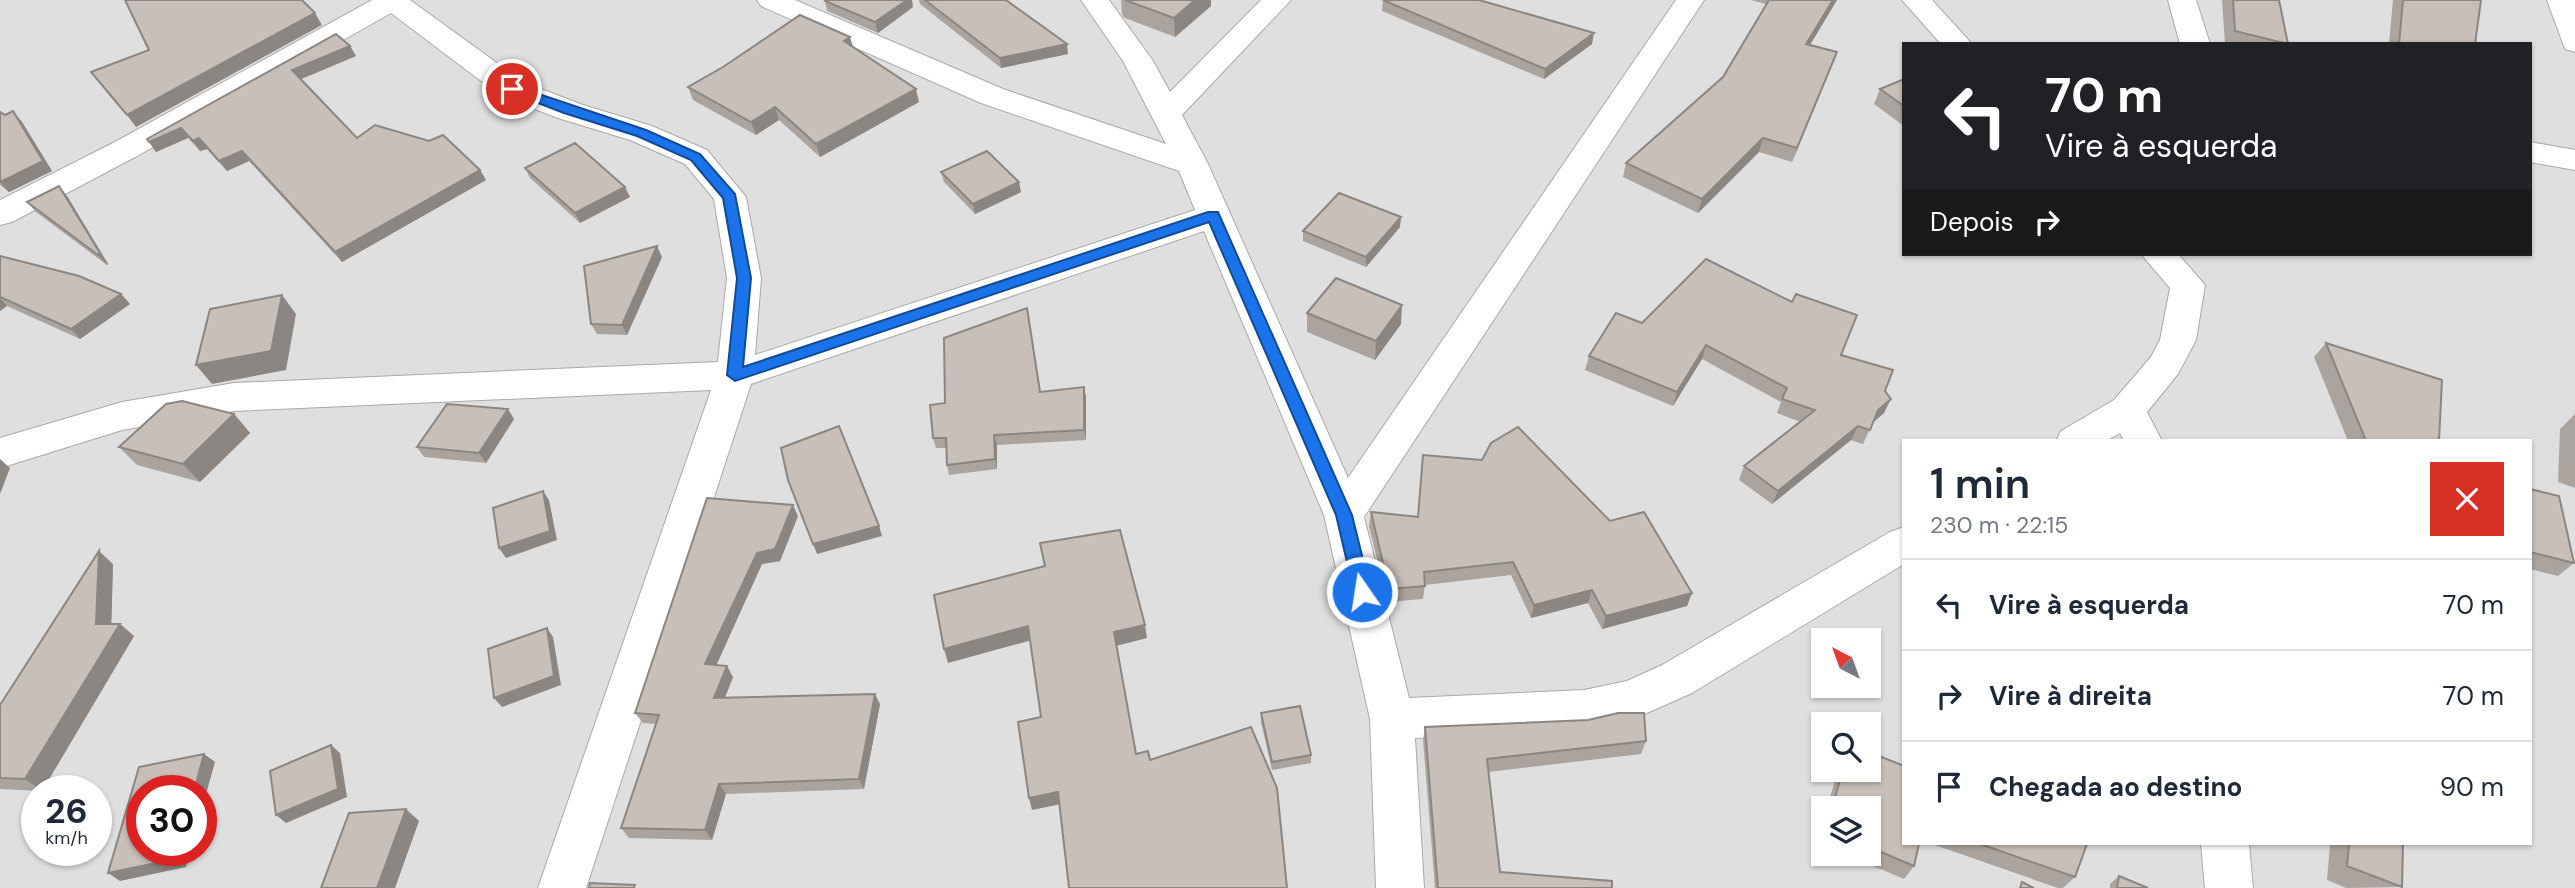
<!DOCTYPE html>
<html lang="pt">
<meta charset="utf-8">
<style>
:root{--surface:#fff;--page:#f2f2f3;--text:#1f2937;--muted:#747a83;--line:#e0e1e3}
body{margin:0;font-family:"DM Sans",sans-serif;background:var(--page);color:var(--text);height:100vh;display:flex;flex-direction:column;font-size:26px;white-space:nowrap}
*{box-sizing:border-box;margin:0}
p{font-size:23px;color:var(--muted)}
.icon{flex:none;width:38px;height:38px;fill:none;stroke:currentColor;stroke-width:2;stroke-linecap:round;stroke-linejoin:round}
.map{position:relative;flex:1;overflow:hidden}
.panel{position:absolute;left:1902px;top:439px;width:630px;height:406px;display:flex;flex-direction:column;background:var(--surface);border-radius:0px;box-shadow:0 2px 5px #0004}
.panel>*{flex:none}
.top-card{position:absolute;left:1902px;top:42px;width:630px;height:214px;border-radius:0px;box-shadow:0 2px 5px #0004;background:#202124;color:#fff;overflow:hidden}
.needle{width:46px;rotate:319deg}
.tools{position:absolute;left:1811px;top:628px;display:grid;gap:14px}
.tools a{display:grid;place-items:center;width:70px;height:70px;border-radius:0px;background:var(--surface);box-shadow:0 2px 5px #0004;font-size:35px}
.speed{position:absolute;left:21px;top:775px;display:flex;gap:14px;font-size:35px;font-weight:700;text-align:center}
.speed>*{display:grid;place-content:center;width:91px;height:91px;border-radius:50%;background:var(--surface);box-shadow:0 2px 5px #0004;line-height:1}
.speed small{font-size:18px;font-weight:400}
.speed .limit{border:10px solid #d22;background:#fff;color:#111}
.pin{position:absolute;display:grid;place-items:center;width:60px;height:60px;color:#fff;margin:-30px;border:4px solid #fff;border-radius:50%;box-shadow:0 2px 7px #0007}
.me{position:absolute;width:77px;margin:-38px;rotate:347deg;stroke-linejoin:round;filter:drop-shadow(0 0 5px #0008)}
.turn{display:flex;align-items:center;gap:24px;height:147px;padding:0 28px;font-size:32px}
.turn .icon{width:91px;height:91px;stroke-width:2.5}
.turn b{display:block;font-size:49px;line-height:60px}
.then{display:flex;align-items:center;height:66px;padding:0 28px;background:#0003;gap:14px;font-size:26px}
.round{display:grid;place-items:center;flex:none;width:74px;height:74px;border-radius:0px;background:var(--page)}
.headline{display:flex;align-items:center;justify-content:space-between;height:119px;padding:0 28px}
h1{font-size:42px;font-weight:600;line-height:52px}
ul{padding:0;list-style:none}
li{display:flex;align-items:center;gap:21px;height:91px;padding:0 28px;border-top:2px solid var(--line)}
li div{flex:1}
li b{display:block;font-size:26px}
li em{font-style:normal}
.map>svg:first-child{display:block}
.residential{fill:#e0dfdf;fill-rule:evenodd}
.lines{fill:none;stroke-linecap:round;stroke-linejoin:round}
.street-casing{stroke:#a9a9a9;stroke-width:2}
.street{fill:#fff;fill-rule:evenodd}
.wall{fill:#aba49e}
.shaded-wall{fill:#8b8681}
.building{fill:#c7bfb8;stroke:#8b8681;stroke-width:2}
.route{fill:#1a73e8;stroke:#114b97;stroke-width:2}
</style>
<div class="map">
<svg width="2575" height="888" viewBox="0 0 2575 888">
<rect width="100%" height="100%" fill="#f2efe9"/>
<path class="residential" d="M0 0H2575V888H0ZM1904 44H2530V254H1904ZM1904 441H2530V844H1904ZM1824 640H1869V686H1824ZM1824 724H1869V770H1824ZM37 791H96V850H37ZM142 791H201V850H142ZM1824 808H1869V854H1824Z"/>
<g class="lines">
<defs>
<g id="street">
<path d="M372 0H410L523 82 580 104 652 126 707 150 746 197 761 278 755 355 1195 210 1179 171 981 103 761 6 757 0H795L1003 89 1166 144 1123 61 1081 0H1109L1153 61 1170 92 1261 0H1291L1182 115 1208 164 1348 478 1676 0H1704L1364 517 1409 698 1584 690 1627 681 1662 665 1890 532 1904 527V564L1692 693 1633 719 1584 730 1415 738 1424 888H1376L1370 719 1324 515 1204 231 751 384 586 888H538L711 390 234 411 122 430 0 468V438L122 402 234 383 718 362 727 278 714 199 685 164 630 140 558 118 501 96 391 13 137 156 12 222 0 225V200L115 142Z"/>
<path d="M1902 0H1932L1972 44H1941Z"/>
<path d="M2168 0H2196L2210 44H2180Z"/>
<path d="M2547 0H2575V52L2565 49Z"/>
<path d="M2530 142 2575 150V170L2530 162Z"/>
<path d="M2141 254H2178L2205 285 2196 340 2178 374 2147 412 2162 441H2124L2120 433 2106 441H2056L2061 431 2114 400 2151 357 2160 340 2170 288Z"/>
<path d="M2201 844H2249L2253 888H2205Z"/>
</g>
</defs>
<use href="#street" class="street-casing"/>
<use href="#street" class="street"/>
</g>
<g class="wall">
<path d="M919 0H1006L1068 54 1001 68 920 4Z"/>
<path d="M1121 0H1211V6L1175 37 1125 18 1122 14Z"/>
<path d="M1383 0 1592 44 1544 79 1382 11Z"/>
<path d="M1751 0H1837L1810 45 1837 52 1792 162 1759 152 1698 213 1623 177 1626 163 1723 77 1766 4Z"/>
<path d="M2222 0H2279L2288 44H2225Z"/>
<path d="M2393 0H2481L2475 44H2389Z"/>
<path d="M825 1 913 7 878 33 827 11Z"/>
<path d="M350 46 356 56 301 79 357 138 480 170 486 180 342 262 249 161 227 171 207 149 200 151 188 138 156 152 147 139Z"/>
<path d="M853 47 919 102 820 157 779 120 756 135 693 100 688 87Z"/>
<path d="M1904 79V126L1874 104 1880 89Z"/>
<path d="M0 112 22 122 52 171 9 192 0 185Z"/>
<path d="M525 168 630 197 580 223 530 178Z"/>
<path d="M941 172 1021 192 975 214 944 182Z"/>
<path d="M67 196 108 264 107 265 36 212 27 202Z"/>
<path d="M1400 227 1366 267 1303 241V231Z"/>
<path d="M0 256 121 294 130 304 80 339 7 306 0 311Z"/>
<path d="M662 257 627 335 597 334 591 324Z"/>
<path d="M1307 313 1401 324 1375 360 1307 332Z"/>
<path d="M1029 318 1040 392 1084 387 1086 397V440L997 445V469L949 475 947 465 946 448H936L933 438 945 403Z"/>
<path d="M1642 323 1841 355 1885 391 1884 413 1873 422 1863 444 1851 440 1772 504 1739 480 1744 466 1801 422 1777 413 1781 402 1702 359 1673 406 1585 370 1589 356Z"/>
<path d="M2326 343 2439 441H2348L2314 357Z"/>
<path d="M234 414 250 433 200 482 137 465 119 447Z"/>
<path d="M2575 414V488L2558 482 2560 429Z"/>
<path d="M514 419 486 463 424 457 417 447Z"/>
<path d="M2530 489 2574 563 2558 576 2530 569Z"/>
<path d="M1371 512 1418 516 1610 521 1692 593 1687 606 1602 629 1588 603 1531 618 1511 575 1425 585 1423 599 1388 602 1369 527Z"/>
<path d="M798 516 780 561 762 564 716 665 733 677 725 698 880 704 864 789 726 794 712 840 629 838 621 828 656 724 643 723 635 713Z"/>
<path d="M113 564 111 624H120L134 636 42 791 0 789V705Z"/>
<path d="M1261 713 1311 755V763L1272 770 1261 722Z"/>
<path d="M1425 727 1646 741 1641 754 1488 772 1500 872 1612 888H1435L1423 740Z"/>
<path d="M1838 770H1869L1914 866 1904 879 1845 854H1869V808H1827Z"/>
<path d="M1824 822V845L1818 842Z"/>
<path d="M1932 844H2087L2075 877 2063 888H2058Z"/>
<path d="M2330 844H2403L2402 887 2346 888 2327 880Z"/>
<path d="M2119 876 2148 888H2110V884Z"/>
</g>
<g class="shaded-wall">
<path d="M907 0H912L913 7 878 33 875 22Z"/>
<path d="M1195 0H1211V6L1175 37 1174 18Z"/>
<path d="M1833 0H1837L1802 58 1806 44Z"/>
<path d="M315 13 322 25 136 127 127 115Z"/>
<path d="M1594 33 1592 44 1544 79 1545 69Z"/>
<path d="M850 37 854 50 844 41Z"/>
<path d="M1067 44 1068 54 1001 68 1000 58Z"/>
<path d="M350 46 356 56 299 80 292 70Z"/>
<path d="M1837 52 1832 65 1792 162 1797 148Z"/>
<path d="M916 89 919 102 820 157 816 144Z"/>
<path d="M775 107 779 120 756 135 751 122Z"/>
<path d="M13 111 22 122 52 171 9 192 0 182Z"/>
<path d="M181 128 188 138 156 152 149 142Z"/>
<path d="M199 138 207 149 200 151 193 141Z"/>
<path d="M1763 138 1759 152 1698 213 1702 199Z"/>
<path d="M242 151 249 161 227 171 219 161Z"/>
<path d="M480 170 486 180 342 262 335 252Z"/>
<path d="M1019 182 1021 192 975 214 973 204Z"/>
<path d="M59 186 67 196 108 264 107 265 98 255Z"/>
<path d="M625 187 630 197 580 223 575 213Z"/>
<path d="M1401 217 1400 227 1366 267V257Z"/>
<path d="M657 246 662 257 627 335 622 325Z"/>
<path d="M121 294 130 304 80 339 71 329Z"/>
<path d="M282 295 296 314 286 370 212 384 196 365Z"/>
<path d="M0 298 7 306 0 311Z"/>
<path d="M1402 305 1401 324 1375 360 1376 341Z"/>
<path d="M1706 345 1702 359 1673 406 1677 392Z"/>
<path d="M1084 387 1086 397V440L1084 430Z"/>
<path d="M1891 399 1884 413 1871 424 1878 410Z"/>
<path d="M508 409 514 419 486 463 479 453Z"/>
<path d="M234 414 250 433 200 482 183 464Z"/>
<path d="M1858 426 1851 440 1772 504 1778 491Z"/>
<path d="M994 435 997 445V469L995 459Z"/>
<path d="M0 459 10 468 0 494Z"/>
<path d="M543 491 549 500 557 540 506 558 499 548Z"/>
<path d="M793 505 798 516 780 561 762 564 712 675 705 664 757 553Z"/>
<path d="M879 526 882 536 817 554 813 544Z"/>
<path d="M99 551 113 564 111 637 96 624Z"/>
<path d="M1592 590 1588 603 1531 618 1534 605Z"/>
<path d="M1692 593 1687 606 1602 629 1606 616Z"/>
<path d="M120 624 134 636 42 791 25 779Z"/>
<path d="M1145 625 1147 638 1116 646 1114 632Z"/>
<path d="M1028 626 1032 640 948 663 944 649Z"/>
<path d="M547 628 553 637 561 685 502 707 494 698Z"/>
<path d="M727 666 733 677 720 709 714 698Z"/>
<path d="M875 694 880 704 864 789 859 779Z"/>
<path d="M331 745 340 753 347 797 286 823 276 815Z"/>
<path d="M204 754 215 762 201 812V791H194Z"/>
<path d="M719 784 726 794 712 840 705 830Z"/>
<path d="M1058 792 1061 804 1032 810 1029 798Z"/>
<path d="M406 809 419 821 395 888H377Z"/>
<path d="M177 850H191L186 867 120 881 108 873Z"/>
</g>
<g class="building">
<path d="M125 0H302L315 13 127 115 91 72 149 50Z"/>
<path d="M826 0H907L875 22 825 1Z"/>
<path d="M925 0H1006L1067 44 1000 58Z"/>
<path d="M1125 0H1195L1174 18Z"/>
<path d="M1383 0H1479L1594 33 1545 69Z"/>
<path d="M1769 0H1833L1806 44 1837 52 1797 148 1763 138 1702 199 1626 163 1723 77Z"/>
<path d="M2233 0H2279L2288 44 2235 31Z"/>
<path d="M2403 0H2481L2475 44H2399Z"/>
<path d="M800 15 850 37 844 41 916 89 816 144 775 107 751 122 688 87 723 67Z"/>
<path d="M336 34 350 46 292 70 357 138 375 125 429 141 443 135 480 170 335 252 242 151 219 161 199 138 193 141 181 128 149 142 147 139Z"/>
<path d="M1904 79V106L1880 89Z"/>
<path d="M13 111 43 161 0 182V112L5 115Z"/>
<path d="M575 143 625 187 575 213 525 168Z"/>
<path d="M987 151 1019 182 973 204 941 172Z"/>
<path d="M59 186 100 253 98 255 27 202Z"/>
<path d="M1339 193 1401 217 1366 257 1303 231Z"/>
<path d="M657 246 622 325 591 324 584 266Z"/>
<path d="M0 256 79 276 121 294 71 329 0 297Z"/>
<path d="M1706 259 1792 302 1796 294 1857 315 1841 355 1893 370 1885 391 1891 399 1878 410 1870 430 1858 426 1778 491 1744 466 1815 410 1782 399 1787 388 1706 345 1677 392 1589 356 1616 313 1642 323Z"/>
<path d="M1336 278 1402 305 1376 341 1307 313Z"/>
<path d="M282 295 271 351 196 365 210 309Z"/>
<path d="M1027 308 1040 392 1084 387V430L994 435 995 459 947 465 946 438H933L930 405 945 403 944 338Z"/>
<path d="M2326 343 2442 380 2439 441H2366Z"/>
<path d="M182 401 234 414 183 464 119 447 166 404Z"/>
<path d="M447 404 508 409 479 453 417 447Z"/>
<path d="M839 426 879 526 813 544 788 480 781 448Z"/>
<path d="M1518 427 1610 521 1644 512 1692 593 1606 616 1592 590 1534 605 1513 562 1424 572 1425 586 1389 589 1371 512 1418 517 1423 455 1482 460 1491 443Z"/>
<path d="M2530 489 2559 496 2574 563 2530 552Z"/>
<path d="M543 491 550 531 499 548 493 508Z"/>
<path d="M707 498 793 505 775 549 757 553 705 664 727 666 714 698 875 694 859 779 719 784 705 830 621 828 659 715 635 713Z"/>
<path d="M1120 530 1145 625 1114 632 1136 754 1148 751 1150 760 1251 727 1277 788 1287 888H1069L1058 792 1029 798 1018 722 1041 717 1028 626 944 649 934 595 1045 566 1040 543Z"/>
<path d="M99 551 96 624H120L25 779 0 778V705Z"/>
<path d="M547 628 554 676 494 698 488 649Z"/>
<path d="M1300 706 1311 755 1272 762 1261 713Z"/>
<path d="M1618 713H1644L1646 741 1487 759 1500 872 1612 881V888H1438L1425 727 1588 720Z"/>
<path d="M331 745 338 789 276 815 270 771Z"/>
<path d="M1869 752 1904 766V844H1919L1914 866 1869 847V808H1832L1843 770H1869Z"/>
<path d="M204 754 194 791H142V850H177L175 859 108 873 139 767Z"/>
<path d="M406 809 377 888H321L349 813Z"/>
<path d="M1980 844H2087L2075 877Z"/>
<path d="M2349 844H2403L2402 887 2347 866Z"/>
<path d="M2119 876 2148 888H2117Z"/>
<path d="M2022 882 2034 888H2020Z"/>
<path d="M590 883 635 885 634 888H589Z"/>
</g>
<path class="route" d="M512 85 646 130 700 154 735 194 751 278 743 367 1208 212H1218L1352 515 1371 592 1368 597 1362 599 1356 597 1354 592 1336 515 1209 222 735 381 727 375 737 278 723 198 691 160 637 136 564 113 507 91 506 89Z"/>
</svg>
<div class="tools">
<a><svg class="needle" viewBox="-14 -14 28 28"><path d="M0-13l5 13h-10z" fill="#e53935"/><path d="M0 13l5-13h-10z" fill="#747a83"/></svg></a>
<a><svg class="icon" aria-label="search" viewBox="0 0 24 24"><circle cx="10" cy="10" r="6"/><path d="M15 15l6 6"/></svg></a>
<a><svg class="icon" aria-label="layers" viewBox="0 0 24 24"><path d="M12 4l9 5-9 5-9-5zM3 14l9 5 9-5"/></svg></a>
</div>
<div class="speed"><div>26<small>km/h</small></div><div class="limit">30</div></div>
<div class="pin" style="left:512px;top:89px;background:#d93025"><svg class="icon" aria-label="arrive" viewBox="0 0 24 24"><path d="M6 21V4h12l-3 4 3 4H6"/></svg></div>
<svg class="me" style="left:1362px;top:592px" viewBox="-20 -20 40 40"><circle r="17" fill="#1a73e8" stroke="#fff" stroke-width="3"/><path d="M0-11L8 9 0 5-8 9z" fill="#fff"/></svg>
<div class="top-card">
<div class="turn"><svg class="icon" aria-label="left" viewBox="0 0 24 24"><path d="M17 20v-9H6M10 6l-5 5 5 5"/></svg><div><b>70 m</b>Vire à esquerda</div></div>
<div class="then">Depois<svg class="icon" aria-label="right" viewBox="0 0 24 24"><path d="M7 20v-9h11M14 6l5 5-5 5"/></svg></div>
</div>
<section class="panel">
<div class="headline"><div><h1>1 min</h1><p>230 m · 22:15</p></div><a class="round" style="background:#d93025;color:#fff"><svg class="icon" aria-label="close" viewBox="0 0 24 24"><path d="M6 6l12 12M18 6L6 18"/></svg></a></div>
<ul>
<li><svg class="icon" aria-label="left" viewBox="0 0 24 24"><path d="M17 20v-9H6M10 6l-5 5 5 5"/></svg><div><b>Vire à esquerda</b></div><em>70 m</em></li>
<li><svg class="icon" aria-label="right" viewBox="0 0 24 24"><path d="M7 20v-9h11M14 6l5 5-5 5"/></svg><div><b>Vire à direita</b></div><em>70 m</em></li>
<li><svg class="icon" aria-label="arrive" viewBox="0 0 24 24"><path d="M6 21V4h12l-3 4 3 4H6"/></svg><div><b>Chegada ao destino</b></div><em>90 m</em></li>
</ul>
</section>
</div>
